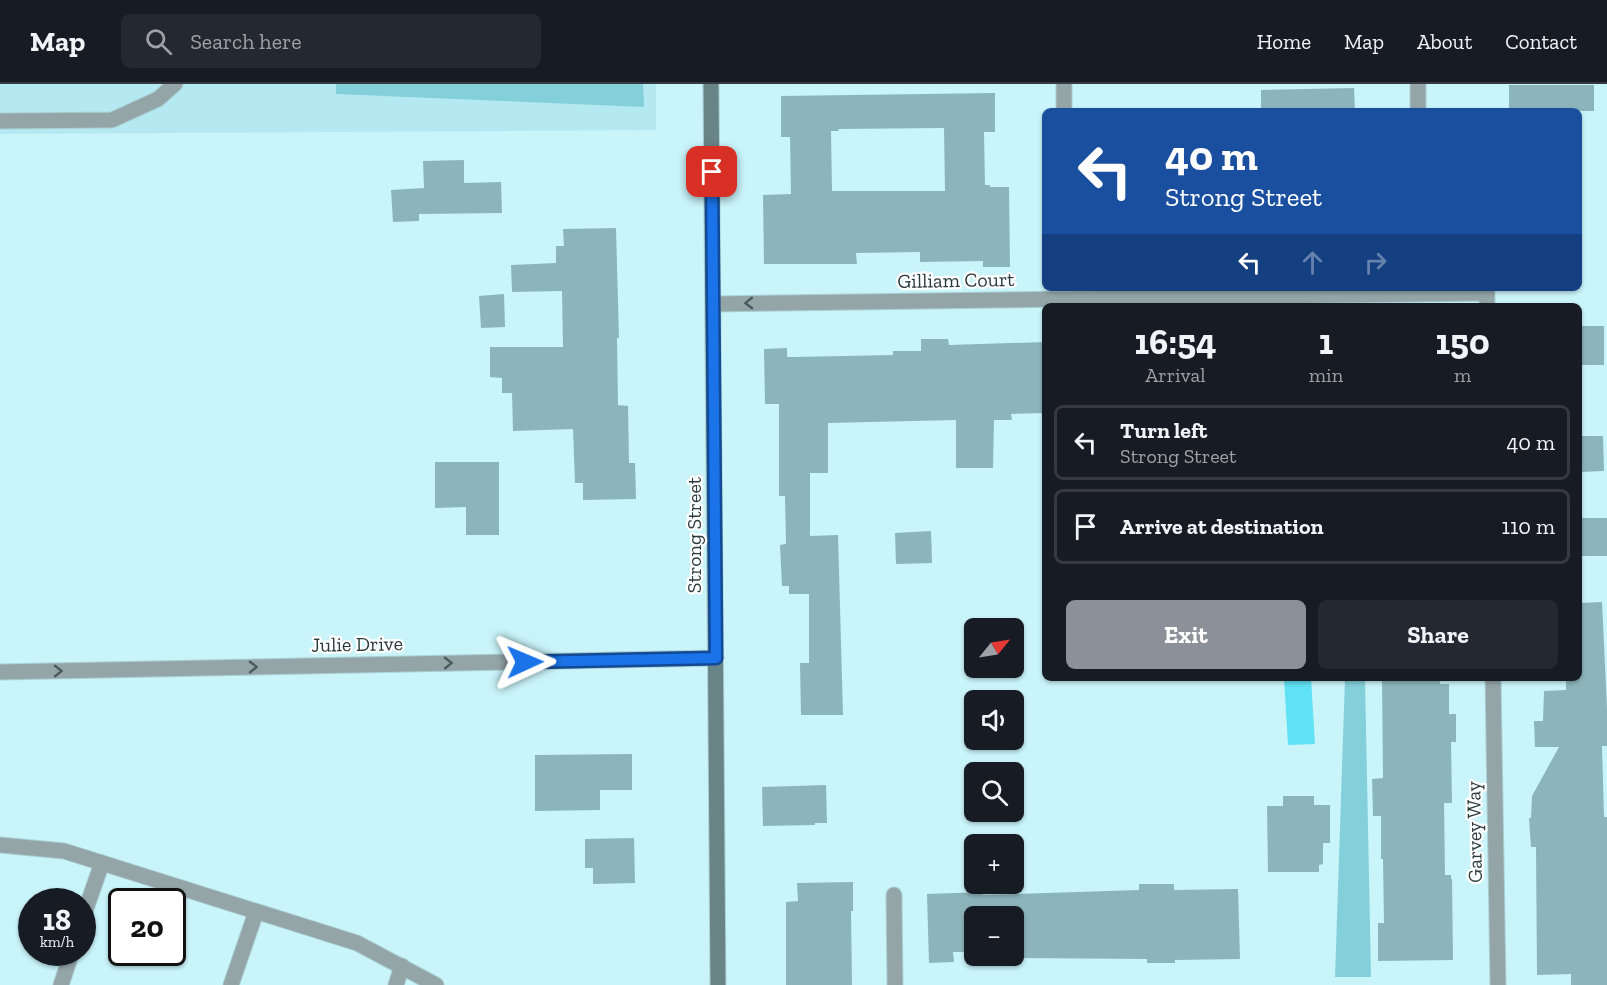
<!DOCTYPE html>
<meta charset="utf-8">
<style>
:root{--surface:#171b24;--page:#242831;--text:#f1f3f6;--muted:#9ea1a6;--line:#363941;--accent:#8c9099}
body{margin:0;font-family:"Zilla Slab",serif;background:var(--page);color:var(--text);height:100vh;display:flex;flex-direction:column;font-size:22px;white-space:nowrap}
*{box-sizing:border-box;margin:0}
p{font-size:20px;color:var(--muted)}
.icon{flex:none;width:33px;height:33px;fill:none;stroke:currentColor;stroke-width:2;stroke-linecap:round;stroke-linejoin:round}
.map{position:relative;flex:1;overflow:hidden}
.drawer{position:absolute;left:1042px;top:219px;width:540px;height:378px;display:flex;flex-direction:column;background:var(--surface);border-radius:9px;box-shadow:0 2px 4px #0004}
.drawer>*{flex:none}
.guide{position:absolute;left:1042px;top:24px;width:540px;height:183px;border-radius:9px;box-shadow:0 2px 4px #0004;background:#1a4fa0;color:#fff;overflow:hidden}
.needle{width:39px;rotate:60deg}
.controls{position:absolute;left:964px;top:534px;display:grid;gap:12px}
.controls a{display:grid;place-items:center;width:60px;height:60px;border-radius:9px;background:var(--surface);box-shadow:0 2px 4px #0004;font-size:30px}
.speed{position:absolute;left:18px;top:804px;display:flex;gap:12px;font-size:30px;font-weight:700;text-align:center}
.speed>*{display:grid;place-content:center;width:78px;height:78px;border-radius:50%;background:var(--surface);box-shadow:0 2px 4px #0004;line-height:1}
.speed small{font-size:15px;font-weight:400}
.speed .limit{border:3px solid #111;border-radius:9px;background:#fff;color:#111}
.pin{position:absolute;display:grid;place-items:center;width:51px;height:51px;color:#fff;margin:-26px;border-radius:12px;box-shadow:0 3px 9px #0006}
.me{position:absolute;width:66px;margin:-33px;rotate:89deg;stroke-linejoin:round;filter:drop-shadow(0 0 4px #0008)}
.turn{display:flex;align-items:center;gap:21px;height:126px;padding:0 24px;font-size:27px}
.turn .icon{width:78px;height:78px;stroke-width:2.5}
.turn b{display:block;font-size:42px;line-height:51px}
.lanes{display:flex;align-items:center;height:57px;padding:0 24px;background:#0003;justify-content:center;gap:30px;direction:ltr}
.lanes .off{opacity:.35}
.eta{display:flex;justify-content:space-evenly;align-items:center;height:102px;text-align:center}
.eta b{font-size:36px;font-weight:800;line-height:42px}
.action{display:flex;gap:12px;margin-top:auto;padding:12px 24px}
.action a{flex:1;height:69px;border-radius:9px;background:var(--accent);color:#fff;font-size:24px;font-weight:800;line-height:69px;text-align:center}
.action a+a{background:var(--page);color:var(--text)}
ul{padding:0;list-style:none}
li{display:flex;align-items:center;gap:18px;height:75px;margin:0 12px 9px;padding:0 12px;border:3px solid var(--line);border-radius:9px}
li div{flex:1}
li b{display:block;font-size:22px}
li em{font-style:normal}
header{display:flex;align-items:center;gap:36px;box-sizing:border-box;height:84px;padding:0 30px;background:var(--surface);border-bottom:2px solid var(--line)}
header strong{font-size:28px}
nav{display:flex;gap:33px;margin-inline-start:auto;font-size:21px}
.search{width:420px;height:54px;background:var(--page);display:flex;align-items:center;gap:15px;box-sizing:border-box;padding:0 21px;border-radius:9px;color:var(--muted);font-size:22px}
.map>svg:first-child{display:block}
.built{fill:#b5e9f1}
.green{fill:#84d0da}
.water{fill:#5fe2f4}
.building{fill:#8cb5bb;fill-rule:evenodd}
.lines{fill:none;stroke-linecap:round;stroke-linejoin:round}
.lane-casing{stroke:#a9cfd4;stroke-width:17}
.street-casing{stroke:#a9cfd4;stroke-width:17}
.secondary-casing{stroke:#a9cfd4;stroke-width:17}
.lane{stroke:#94a5a8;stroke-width:15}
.street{stroke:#94a5a8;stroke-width:15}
.secondary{stroke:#698487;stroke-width:15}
.oneway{stroke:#4a5b5d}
.route-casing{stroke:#114b97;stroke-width:15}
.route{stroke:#1a73e8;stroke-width:10}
.labels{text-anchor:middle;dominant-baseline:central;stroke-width:4.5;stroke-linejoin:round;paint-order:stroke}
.street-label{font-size:20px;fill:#2a3b3d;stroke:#fff}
</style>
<header>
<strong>Map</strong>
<div class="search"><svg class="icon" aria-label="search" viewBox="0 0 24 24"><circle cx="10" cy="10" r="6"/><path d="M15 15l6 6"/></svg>Search here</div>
<nav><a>Home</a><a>Map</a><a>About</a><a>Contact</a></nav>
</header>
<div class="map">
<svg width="1607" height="901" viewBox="0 0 1607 901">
<rect width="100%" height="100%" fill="#c9f4fa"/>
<path class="built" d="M0 0H656V46L0 50Z"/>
<g class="green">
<path d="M336 0H643L644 23 336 10Z"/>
<path d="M1345 594H1365L1371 893H1335Z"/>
</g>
<path class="water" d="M1284 594H1311L1315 660 1288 661Z"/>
<g class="building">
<rect x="1509" y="1" width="85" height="26"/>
<path d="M1354 4 1355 27H1261V6Z"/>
<path d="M995 9V48H984L985 101H990V103H1009L1010 183H983V177L920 178V168L856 169 857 180H764L763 111 791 110 790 53H781V12ZM944 44 945 107H832L831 47H839L838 45Z"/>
<path d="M464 76V99L501 98 502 129 419 130V137L393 138 391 106 424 104 423 77Z"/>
<path d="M616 144 619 254H617L618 321 628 322 629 379H635L636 415 583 416V399H575L573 345 513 347 512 309H502V294L490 293V263H563L562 207 512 208 511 181 556 179V162H564L563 145Z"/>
<path d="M504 210 505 243 481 244 479 212Z"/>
<rect x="1580" y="242" width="24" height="39"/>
<path d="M921 255H948L949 261 1046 258V329L1011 330 1012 336H994L993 384H956V336L828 339V389H810V452L838 451 843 631H801L800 579H809V510H789V502H782L780 461 786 460 785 412H779V320H765L764 265 787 264V273H794L893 271V267H921Z"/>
<path d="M1580 352H1603L1604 387 1580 388Z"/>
<path d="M435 378H499V451H466V423L435 424Z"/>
<rect x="1580" y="434" width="27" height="38"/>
<path d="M931 447 932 479 896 480 895 449Z"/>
<path d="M1602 518 1607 624V662H1602L1604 733H1607V901H1571V890L1537 891 1536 763H1531L1529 734H1531L1532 712 1559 663H1535L1534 637H1543L1544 607 1566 606V594H1580V519Z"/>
<path d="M1382 594H1440V600H1449V630H1456V658H1451L1452 719H1444L1445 791H1451V795H1452L1453 876 1378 877V839H1384L1383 775H1381V732H1373L1372 695 1383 694Z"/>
<path d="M973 611 1005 613V616H975V644H971Z"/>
<path d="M632 670V706H600V726L535 727V671Z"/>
<path d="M826 701 827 739H815V741L763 742 762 703Z"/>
<path d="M1283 712H1314V721H1330V759H1323V780L1319 781V788H1268L1267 722H1283Z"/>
<path d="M634 754 635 799 593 800V784H585V755Z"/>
<path d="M853 798V827H851L852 901H786V818L798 817 797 799Z"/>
<path d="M1139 800H1174V806L1238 805 1240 875 1175 876V879H1147V875L1019 874V867H1014V832H975V868H953L954 878 929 879 927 810 983 808V811L1139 806Z"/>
</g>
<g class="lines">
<defs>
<g id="lane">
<path d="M0 37 112 36 158 15 175 0"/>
<path d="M0 588 716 574"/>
<path d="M0 761 64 767 357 859 436 901"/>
<path d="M82 836 102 779"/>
<path d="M61 901 72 868"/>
<path d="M231 901 256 828"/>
<path d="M396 901 402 882"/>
</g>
<g id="street">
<path d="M1418 0V27"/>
<path d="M1064 27V0"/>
<path d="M713 220 1487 209V222"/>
<path d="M1493 594 1498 901"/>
<path d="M894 811 895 901"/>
</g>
<path id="secondary" d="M711 0 718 901"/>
</defs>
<use href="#lane" class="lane-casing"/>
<use href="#street" class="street-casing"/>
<use href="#secondary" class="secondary-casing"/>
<use href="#lane" class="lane"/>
<use href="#street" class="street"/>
<use href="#secondary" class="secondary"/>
</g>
<defs><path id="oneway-chevron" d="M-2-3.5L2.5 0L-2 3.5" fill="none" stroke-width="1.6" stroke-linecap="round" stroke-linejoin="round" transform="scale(1.5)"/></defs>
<g class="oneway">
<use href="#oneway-chevron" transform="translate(749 219) rotate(179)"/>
<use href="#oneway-chevron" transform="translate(448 579) rotate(-1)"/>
<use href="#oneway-chevron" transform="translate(253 583) rotate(-1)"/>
<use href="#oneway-chevron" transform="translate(58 587) rotate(-1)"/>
</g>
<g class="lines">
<defs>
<path id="route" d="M525 578 716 574 712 88"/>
</defs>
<use href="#route" class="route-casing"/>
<use href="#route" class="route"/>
</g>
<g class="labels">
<g class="street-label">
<text transform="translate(956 196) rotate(-1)">Gilliam Court</text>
<text transform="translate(694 451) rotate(-90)">Strong Street</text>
<text transform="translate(357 560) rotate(-1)">Julie Drive</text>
<text transform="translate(1474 748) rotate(-91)">Garvey Way</text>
</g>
</g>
</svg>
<div class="controls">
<a><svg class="needle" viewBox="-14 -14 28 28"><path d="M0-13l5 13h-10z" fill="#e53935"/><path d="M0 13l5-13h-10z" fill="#9ea1a6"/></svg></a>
<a><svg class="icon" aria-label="sound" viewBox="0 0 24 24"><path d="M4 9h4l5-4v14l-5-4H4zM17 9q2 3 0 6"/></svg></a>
<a><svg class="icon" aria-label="search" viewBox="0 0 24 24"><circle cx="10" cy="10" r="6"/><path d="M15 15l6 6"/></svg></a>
<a>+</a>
<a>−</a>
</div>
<div class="speed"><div>18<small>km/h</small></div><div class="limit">20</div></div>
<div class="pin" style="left:712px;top:88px;background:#d93025"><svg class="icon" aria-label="arrive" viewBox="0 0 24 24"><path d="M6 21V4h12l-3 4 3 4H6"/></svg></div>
<svg class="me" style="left:525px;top:578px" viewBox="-20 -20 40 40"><path d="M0-17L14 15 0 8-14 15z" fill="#1a73e8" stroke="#fff" stroke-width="4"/></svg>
<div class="guide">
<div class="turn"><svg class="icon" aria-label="left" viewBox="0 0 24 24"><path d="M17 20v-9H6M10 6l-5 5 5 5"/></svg><div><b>40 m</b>Strong Street</div></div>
<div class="lanes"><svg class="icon" aria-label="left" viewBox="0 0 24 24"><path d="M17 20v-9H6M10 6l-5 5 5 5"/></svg><svg class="icon off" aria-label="ahead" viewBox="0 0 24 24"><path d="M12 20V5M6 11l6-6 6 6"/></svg><svg class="icon off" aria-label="right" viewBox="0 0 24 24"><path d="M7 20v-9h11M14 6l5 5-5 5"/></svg></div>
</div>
<section class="drawer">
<div class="eta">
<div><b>16:54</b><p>Arrival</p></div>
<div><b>1</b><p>min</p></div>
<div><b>150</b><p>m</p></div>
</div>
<ul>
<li><svg class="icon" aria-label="left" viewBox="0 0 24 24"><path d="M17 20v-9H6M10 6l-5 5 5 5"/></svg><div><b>Turn left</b><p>Strong Street</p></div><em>40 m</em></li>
<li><svg class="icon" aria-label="arrive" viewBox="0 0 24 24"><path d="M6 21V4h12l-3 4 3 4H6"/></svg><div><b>Arrive at destination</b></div><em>110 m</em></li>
</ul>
<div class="action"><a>Exit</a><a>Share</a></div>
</section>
</div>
